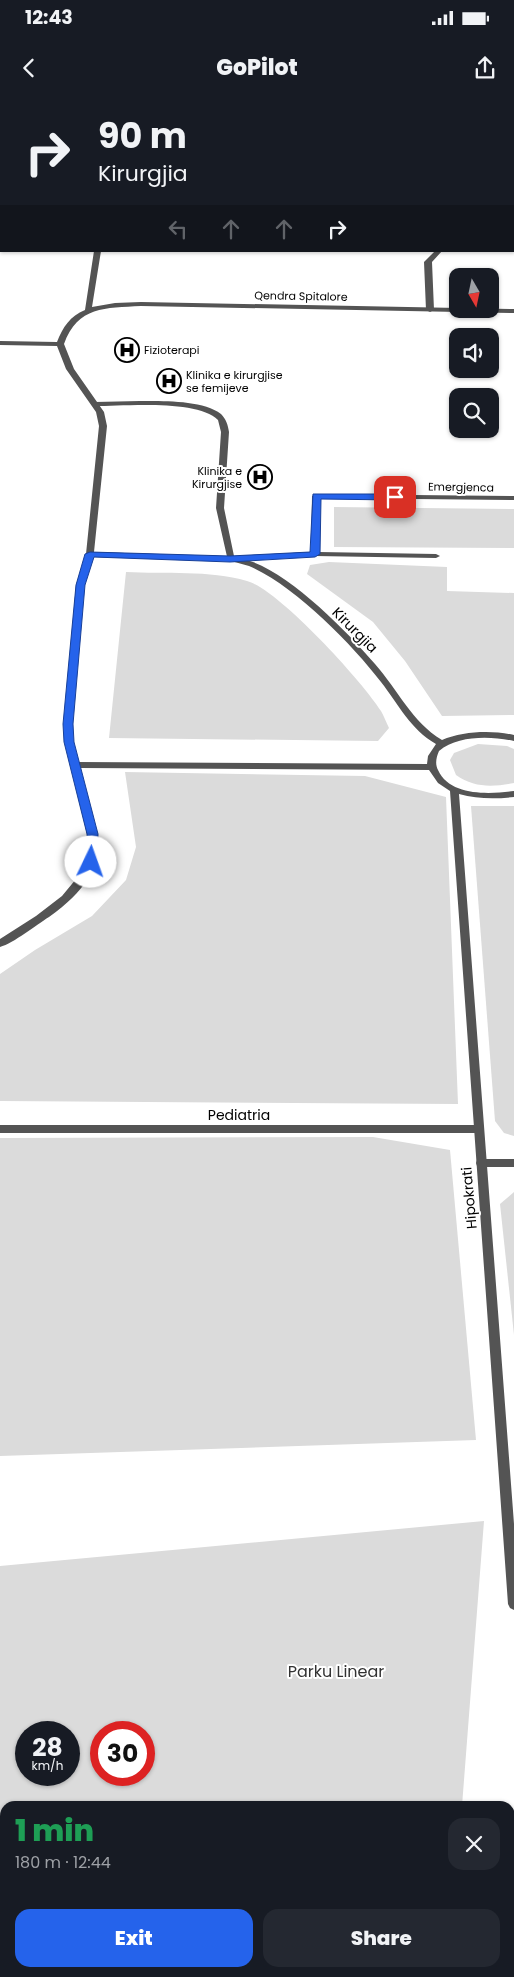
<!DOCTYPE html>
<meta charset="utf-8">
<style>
:root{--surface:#171b24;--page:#242831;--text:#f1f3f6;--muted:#9ea1a6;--accent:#2563eb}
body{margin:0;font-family:Poppins,sans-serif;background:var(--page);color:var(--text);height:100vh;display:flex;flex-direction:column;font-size:19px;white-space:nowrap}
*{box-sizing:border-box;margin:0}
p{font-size:16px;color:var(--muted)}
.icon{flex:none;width:28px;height:28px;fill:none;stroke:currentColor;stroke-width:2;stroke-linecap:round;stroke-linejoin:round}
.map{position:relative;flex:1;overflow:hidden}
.side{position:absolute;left:0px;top:1701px;width:515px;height:176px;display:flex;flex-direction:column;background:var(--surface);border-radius:15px 15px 0 0;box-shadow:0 1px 4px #0004}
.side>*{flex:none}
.guide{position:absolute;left:0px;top:0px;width:515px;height:152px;box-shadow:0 1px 4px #0004;background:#171b24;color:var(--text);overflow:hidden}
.needle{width:32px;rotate:171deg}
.buttons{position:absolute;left:449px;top:168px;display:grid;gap:10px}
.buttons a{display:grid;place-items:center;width:50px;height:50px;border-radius:10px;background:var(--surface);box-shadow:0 1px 4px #0004;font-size:25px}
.speed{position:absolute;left:15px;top:1621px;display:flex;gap:10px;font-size:25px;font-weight:700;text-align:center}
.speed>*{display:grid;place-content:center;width:65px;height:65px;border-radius:50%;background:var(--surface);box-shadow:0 1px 4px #0004;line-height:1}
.speed small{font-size:12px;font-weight:400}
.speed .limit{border:8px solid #d22;background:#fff;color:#111}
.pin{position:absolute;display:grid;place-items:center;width:42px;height:42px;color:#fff;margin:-21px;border-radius:10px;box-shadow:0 2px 8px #0006}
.me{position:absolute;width:55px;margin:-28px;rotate:3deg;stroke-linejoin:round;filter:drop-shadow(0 0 4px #0008)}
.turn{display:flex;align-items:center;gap:18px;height:105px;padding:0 15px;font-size:22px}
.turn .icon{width:65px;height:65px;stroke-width:2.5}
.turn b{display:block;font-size:35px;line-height:42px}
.lanes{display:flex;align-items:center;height:48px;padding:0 15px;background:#0003;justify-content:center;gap:25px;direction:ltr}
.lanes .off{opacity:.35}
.round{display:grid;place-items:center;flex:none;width:52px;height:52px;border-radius:15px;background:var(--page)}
.headline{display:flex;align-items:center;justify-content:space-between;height:85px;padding:0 15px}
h1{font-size:30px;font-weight:800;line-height:38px;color:#1e9e55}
.cta{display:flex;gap:10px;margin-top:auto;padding:10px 15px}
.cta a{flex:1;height:58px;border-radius:15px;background:var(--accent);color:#fff;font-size:20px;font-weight:800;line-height:58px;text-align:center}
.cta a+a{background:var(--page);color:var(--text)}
.status{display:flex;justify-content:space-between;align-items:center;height:35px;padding:0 25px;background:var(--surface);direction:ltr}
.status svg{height:14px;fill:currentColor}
header{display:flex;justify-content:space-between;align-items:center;height:65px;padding:0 15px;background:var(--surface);font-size:22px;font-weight:800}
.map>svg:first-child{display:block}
.green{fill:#dbdbdb;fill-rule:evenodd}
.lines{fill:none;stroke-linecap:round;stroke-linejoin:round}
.lane{fill:#545454;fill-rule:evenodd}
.street{fill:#545454;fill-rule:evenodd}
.secondary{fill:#212121;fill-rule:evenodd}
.route{fill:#2563eb;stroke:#184099}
.labels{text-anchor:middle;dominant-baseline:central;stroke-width:4;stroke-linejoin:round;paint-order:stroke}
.far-street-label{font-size:11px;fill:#000;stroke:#fff}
.far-poi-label{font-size:11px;fill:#000;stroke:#fff;text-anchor:start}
.street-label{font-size:14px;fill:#000;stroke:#fff}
.near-park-label{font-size:16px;fill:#323232;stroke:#fff}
</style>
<div class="status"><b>12:43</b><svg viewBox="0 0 49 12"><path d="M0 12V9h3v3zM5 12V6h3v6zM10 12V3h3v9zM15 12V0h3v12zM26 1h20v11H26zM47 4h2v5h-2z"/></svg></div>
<header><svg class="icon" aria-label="back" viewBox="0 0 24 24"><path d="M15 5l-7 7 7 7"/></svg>GoPilot<svg class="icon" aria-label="share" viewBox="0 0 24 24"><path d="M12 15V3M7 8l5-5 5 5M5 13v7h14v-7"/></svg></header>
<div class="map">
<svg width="514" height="1877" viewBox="0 0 514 1877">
<rect width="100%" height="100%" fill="#fff"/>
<g class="green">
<path d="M334 407 514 409V448L334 447Z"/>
<path d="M329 462 447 467V491L514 493V615L442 616 405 561 373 522 307 474 310 465Z"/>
<path d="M126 472C165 474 209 470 247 481 279 490 362 581 381 611 384 616 386 622 389 628L378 641 109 638Z"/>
<path d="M478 644 507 646 514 649V683C493 687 474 688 456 675L450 660 454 653Z"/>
<path d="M125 672 365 676 446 697 458 1004 0 1001V874L35 850 92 816 126 780 136 747Z"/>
<path d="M471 706H514V1036L504 1033 495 1021Z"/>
<path d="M373 1037 450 1050 476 1340 0 1356V1038Z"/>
<path d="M514 1092V1235L500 1104Z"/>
<path d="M484 1421 462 1706H5V1758L0 1757V1466ZM69 1632V1675H26V1632ZM144 1632V1675H101V1632Z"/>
<path d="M400 1873H469V1877H416Z"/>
</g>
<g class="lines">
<g class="lane">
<path d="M380 0H390V1H381Z"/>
<path d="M428 0H435V1H429Z"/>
<rect x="0" y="72" width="1" height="4"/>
<path d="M435 151H442L432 162 434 210 430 212 426 210 424 162Z"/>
<path d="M140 301C163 301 203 300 221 314 226 319 228 325 229 332L224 408 234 456 311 452 312 396 316 394 514 396V400L320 398 319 452 436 454 440 456 436 458 315 456 228 461 216 408 221 332 218 320C198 299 123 306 95 306L91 304 95 302Z"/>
<path d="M0 1025H478L482 1026 483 1029 482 1032 478 1033H0Z"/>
<path d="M481 1059H514V1067H481L477 1066 476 1063 477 1060Z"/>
</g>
<g class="street">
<rect x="113" y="0" width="6" height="1"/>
<path d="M94 151H101L92 207 115 203 141 202 514 209V213L141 206C105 208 78 206 64 244L74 269 104 312 107 326 94 452C125 453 155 454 185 455 208 456 232 454 253 462 293 477 347 531 375 564 398 590 412 622 442 640 463 631 492 630 514 635V641C491 636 458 635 439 651 436 658 435 664 438 670 450 697 491 694 514 691V697C495 699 477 699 459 694L514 1424V1510L510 1508 508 1504 450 691 438 683 429 670 80 668C98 738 117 768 49 817 36 825 14 843 0 847V839L36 816 62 796 81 773 87 758V734L65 642 64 624 76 485 86 454 99 326 96 312 66 269 57 246 0 245V241L57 242C63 227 70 216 85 210ZM93 457 231 461C237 463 243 464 249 466 295 486 351 543 381 582 399 605 410 629 436 644L428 656 427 664 78 662 73 642 72 624 84 485Z"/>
</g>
<g class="secondary">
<path d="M0 1840 5 1842V1856L0 1854Z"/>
<path d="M67 1872H92L94 1877H70Z"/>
</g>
</g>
<path class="route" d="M313 394H395L400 397 395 400 321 399 320 454 315 457 230 462 94 457 85 485 73 624 74 642 98 734 97 762 95 765H88L87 734 64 642 63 624 76 485 85 454 90 452 230 456 310 452Z"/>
<defs>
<symbol id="hospital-ring" viewBox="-11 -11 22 22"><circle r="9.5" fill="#fff" stroke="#000" stroke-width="1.5"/><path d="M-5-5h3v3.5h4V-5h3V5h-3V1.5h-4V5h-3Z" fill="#000"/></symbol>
</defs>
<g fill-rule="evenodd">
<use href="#hospital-ring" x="113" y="236" width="28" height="28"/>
<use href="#hospital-ring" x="155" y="267" width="28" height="28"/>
<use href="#hospital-ring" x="246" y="363" width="28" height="28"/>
</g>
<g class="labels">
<g class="far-street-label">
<text transform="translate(301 196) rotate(1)">Qendra Spitalore</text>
<text transform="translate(461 387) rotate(1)">Emergjenca</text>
</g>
<g class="far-poi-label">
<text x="144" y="250">Fizioterapi</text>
<text x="186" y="275">Klinika e kirurgjise<tspan x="186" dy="13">se femijeve</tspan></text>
<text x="242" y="371" text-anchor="end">Klinika e<tspan x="242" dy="13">Kirurgjise</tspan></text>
</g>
<g class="street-label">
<text transform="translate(355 530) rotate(45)">Kirurgjia</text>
<text x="239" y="1015">Pediatria</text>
<text transform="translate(469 1098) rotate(-95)">Hipokrati</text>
</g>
<g class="near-park-label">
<text x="336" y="1571">Parku Linear</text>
</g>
</g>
</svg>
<div class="buttons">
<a><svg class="needle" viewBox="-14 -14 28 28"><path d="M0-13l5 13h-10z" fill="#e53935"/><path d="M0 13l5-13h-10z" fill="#9ea1a6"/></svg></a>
<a><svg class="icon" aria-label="sound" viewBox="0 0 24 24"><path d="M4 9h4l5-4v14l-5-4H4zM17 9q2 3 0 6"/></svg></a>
<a><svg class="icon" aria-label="search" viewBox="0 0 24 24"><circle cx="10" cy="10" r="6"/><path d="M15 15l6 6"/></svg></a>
</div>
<div class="speed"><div>28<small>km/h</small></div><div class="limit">30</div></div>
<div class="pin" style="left:395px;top:397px;background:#d93025"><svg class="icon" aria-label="arrive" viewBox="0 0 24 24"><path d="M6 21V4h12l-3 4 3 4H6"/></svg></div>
<svg class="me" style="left:91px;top:762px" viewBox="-20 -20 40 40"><circle r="19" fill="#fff"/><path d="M0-13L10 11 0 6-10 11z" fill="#2563eb"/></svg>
<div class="guide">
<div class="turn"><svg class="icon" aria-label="right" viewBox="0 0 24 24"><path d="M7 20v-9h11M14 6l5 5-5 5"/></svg><div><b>90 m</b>Kirurgjia</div></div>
<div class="lanes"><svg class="icon off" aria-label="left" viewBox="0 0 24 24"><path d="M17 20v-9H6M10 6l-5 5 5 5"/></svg><svg class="icon off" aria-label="ahead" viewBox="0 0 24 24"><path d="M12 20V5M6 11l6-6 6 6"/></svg><svg class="icon off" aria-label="ahead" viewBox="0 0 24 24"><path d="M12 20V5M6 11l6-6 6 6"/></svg><svg class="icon" aria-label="right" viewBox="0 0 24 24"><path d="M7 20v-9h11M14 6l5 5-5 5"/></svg></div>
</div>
<section class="side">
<div class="headline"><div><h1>1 min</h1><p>180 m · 12:44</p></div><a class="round"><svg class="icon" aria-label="close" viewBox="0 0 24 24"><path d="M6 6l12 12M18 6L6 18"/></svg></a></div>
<div class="cta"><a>Exit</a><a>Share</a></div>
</section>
</div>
